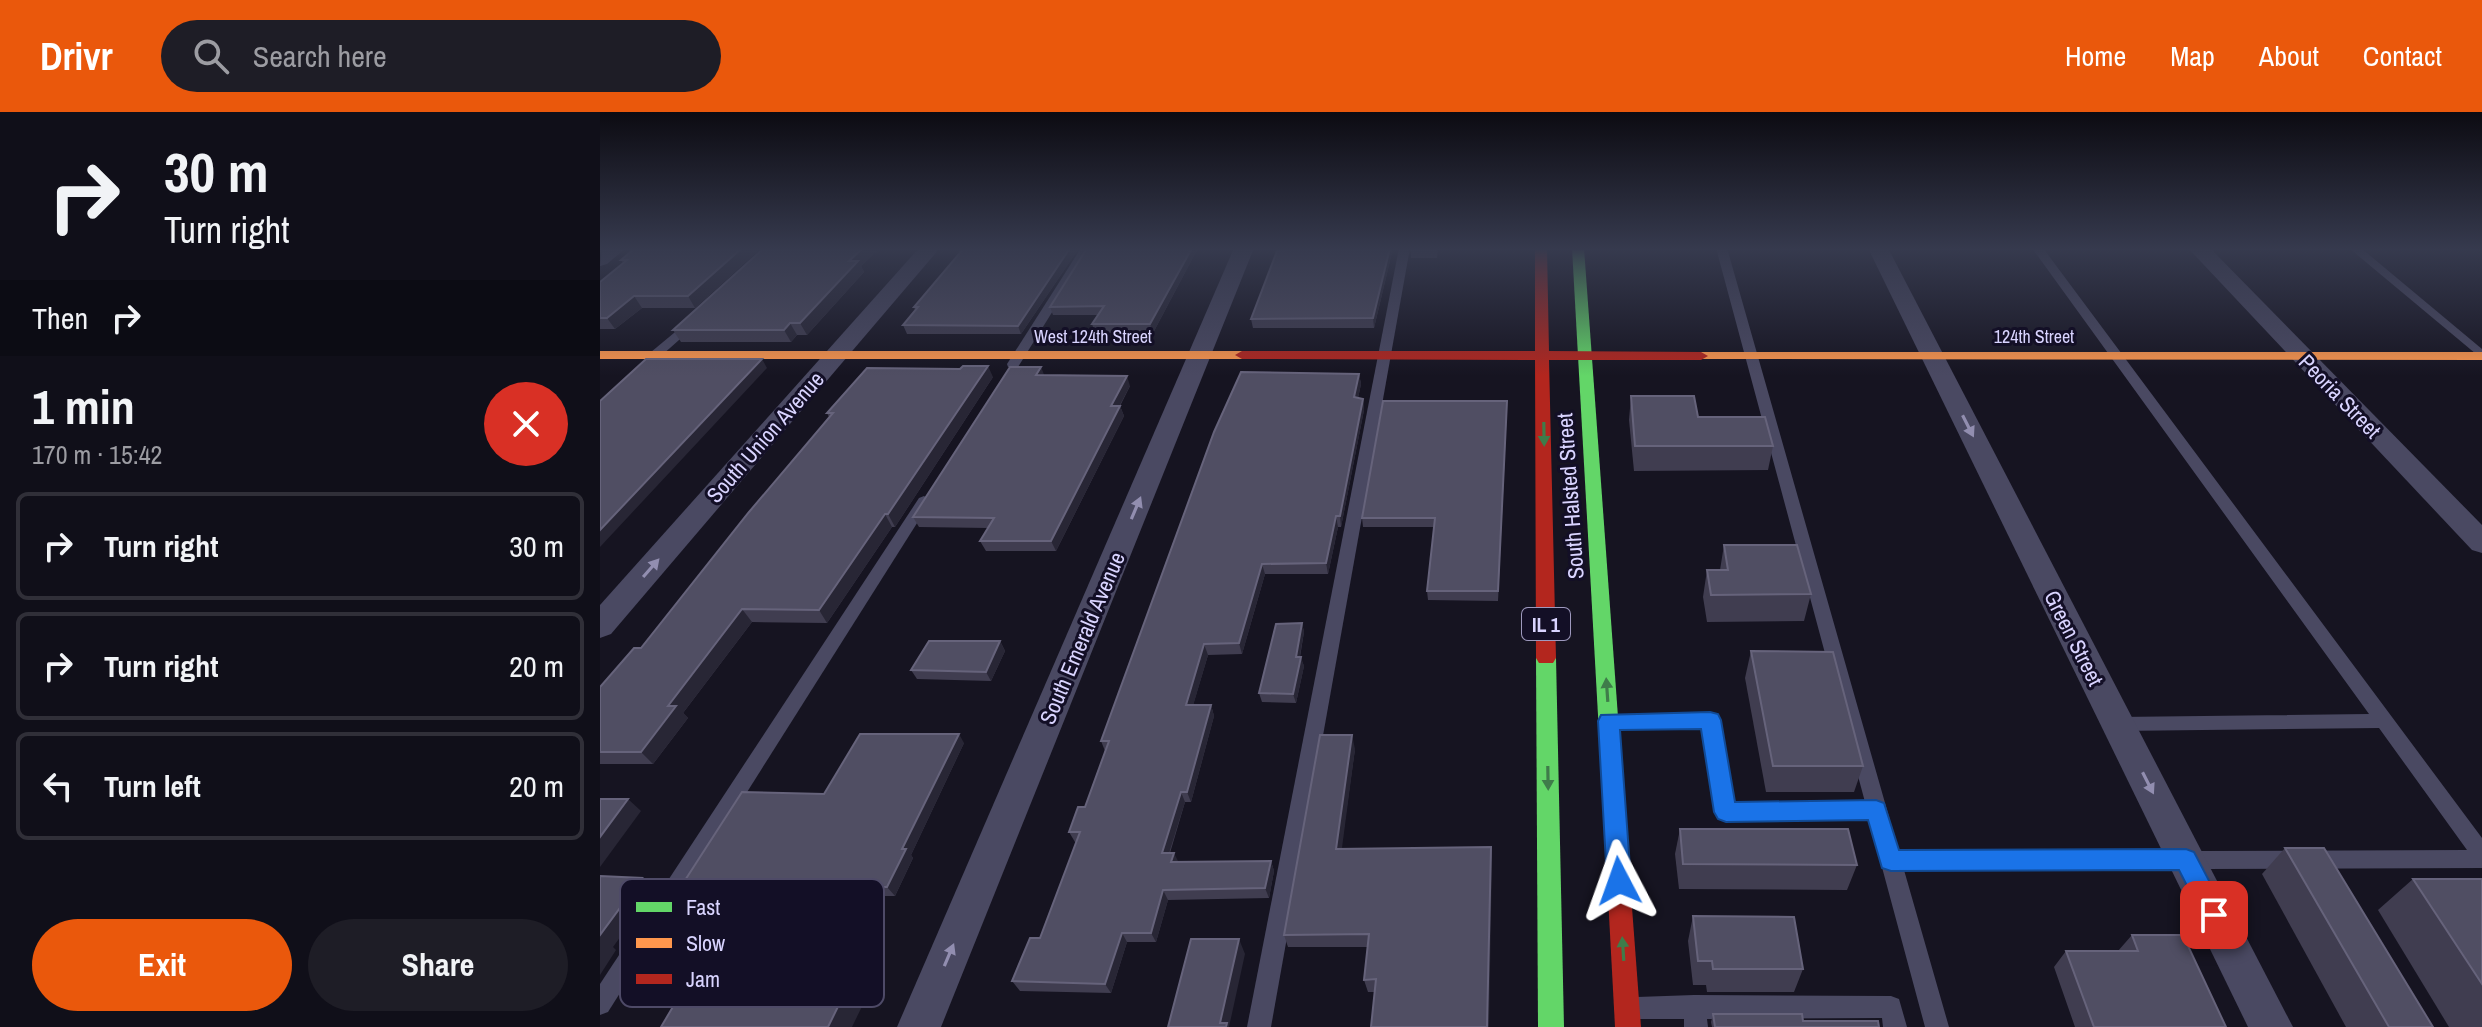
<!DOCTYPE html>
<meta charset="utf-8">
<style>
:root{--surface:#100f19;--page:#1e1d26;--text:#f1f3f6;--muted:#9c9ca2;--line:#302f38;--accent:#ea580c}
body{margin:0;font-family:"Archivo Narrow",sans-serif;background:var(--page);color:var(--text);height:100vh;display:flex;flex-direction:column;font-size:30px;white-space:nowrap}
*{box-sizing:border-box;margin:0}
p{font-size:26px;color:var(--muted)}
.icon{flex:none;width:44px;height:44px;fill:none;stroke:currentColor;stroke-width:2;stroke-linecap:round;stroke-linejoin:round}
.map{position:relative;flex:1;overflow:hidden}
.panel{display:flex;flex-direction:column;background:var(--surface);width:600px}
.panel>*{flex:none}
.banner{background:#100f19;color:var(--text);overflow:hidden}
.pin{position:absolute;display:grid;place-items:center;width:68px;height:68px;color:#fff;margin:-34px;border-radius:16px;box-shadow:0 4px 12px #0006}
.me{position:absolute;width:88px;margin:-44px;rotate:356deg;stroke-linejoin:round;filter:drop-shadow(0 0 6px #0008)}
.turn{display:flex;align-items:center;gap:28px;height:168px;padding:0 32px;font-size:36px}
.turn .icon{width:104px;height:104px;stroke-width:2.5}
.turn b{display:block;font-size:56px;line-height:68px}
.then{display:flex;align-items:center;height:76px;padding:0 32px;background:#0003;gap:16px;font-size:30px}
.round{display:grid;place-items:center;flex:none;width:84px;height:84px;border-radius:42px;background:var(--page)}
.head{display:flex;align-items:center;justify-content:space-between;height:136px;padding:0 32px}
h1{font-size:48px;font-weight:800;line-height:60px}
.primary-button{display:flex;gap:16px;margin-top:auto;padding:16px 32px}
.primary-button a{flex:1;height:92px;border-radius:48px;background:var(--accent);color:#fff;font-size:32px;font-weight:800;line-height:92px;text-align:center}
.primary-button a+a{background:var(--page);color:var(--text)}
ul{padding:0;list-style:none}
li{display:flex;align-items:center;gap:24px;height:108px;margin:0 16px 12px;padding:0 16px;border:4px solid var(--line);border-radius:12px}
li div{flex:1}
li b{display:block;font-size:30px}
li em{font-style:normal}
header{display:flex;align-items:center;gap:48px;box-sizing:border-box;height:112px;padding:0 40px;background:var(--accent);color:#fff}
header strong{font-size:38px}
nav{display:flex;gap:44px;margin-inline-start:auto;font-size:28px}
.search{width:560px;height:72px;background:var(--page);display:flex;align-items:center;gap:20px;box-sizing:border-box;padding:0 28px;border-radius:44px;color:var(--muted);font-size:30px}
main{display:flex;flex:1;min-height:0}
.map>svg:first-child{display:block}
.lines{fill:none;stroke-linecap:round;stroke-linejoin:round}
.lane{fill:#4a4962;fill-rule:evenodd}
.street{fill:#4a4962;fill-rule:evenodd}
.fast{fill:#63d668;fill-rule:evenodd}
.slow{fill:#ff974d;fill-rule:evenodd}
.jam{fill:#b3261e;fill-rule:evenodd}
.wall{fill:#403d50}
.shaded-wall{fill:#282635}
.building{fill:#504e63;stroke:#66637b;stroke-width:2}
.oneway{fill:#928eb0}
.oneway2{fill:#3f7c4a}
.route{fill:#1a73e8;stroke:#114b97;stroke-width:2}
.labels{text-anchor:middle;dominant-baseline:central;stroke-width:6;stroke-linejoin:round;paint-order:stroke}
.far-street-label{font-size:18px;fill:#d9d4ff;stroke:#130f26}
.shield{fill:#130f26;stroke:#9e99be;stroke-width:2}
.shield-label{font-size:20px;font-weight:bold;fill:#d9d4ff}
.street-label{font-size:22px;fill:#d9d4ff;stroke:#130f26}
.key{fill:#130f26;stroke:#4e4a67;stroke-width:2}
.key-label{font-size:22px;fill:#d9d4ff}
</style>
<header>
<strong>Drivr</strong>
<div class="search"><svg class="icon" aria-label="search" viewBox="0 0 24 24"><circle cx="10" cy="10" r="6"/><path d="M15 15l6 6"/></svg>Search here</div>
<nav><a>Home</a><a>Map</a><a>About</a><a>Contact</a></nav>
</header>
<main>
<section class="panel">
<div class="banner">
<div class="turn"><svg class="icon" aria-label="right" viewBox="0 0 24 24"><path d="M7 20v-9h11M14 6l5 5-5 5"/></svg><div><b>30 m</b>Turn right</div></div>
<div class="then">Then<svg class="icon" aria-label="right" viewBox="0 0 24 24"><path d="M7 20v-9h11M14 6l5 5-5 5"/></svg></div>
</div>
<div class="head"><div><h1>1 min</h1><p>170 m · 15:42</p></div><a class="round" style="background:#d93025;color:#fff"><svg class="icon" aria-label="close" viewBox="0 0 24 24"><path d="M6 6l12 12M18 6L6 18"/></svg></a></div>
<ul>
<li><svg class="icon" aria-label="right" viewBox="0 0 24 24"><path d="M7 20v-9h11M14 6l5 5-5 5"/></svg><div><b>Turn right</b></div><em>30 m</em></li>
<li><svg class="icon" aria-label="right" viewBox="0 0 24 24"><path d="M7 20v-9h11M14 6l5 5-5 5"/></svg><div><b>Turn right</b></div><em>20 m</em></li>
<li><svg class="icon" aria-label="left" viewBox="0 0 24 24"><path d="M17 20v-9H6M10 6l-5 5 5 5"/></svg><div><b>Turn left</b></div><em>20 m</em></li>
</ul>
<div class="primary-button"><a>Exit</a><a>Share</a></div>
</section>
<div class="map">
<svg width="1882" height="915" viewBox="0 0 1882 915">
<rect width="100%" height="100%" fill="#161421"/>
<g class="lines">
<g class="lane">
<path d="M481 136H492L418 255H408L407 252Z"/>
<path d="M799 136H810L671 915H647Z"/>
<path d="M1116 136H1127L1299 740 1867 738 1779 616 1518 619 1511 617 1509 612 1511 607 1518 605 1769 602 1432 136H1443L1882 726V756L1304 758 1349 915H1325L1269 707 1126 709 1119 706 1102 615 1014 616 1007 614 1005 609 1007 604 1014 602 1110 601 1117 603 1134 691 1265 690Z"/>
<path d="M1749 136H1761L1882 237V247Z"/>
<path d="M92 206 96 207V213L53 251H45V245Z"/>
<path d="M324 384 331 389 8 900 0 903V872L319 386Z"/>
<path d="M1094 883 1291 884 1299 887 1307 915H1283L1282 906 1107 907 1108 915H1084V907H1037L1029 904 1026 896 1029 888 1037 885Z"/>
</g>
<g class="street">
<path d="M2 136H26L7 152 0 154Z"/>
<path d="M319 136H340L11 522 0 526V493Z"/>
<path d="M634 136H654L341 915H297Z"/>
<path d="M1268 136H1288L1693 915H1648Z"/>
<path d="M1588 136H1610L1882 413V441L1872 438Z"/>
</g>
<g class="fast">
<path d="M972 136H984L1027 729 1024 736 1016 739 1008 736 1005 729Z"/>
<path d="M946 539 953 541 956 546 964 915H938L936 546 939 541Z"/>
</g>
<g class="slow">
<path d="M0 239H642L649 243 642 247H0Z"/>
<path d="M1101 240H1882V248L1096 247V241Z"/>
</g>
<g class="jam">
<path d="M935 136H947L949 239 1101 240 1108 244 1101 248H949L956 546 953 551H939L936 546 935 248 642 247 635 243 642 239H935Z"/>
<path d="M1016 719 1024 722 1027 729 1041 915H1015L1005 729 1008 722Z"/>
</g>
</g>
<g class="wall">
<path d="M35 136H161L95 196H42L15 217H0V170L23 151 21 148Z"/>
<path d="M164 136H280L261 154 264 160 207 223H197L191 230H81L73 218Z"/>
<path d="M364 136H479L421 222H307L303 213 315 198 314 195Z"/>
<path d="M598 136 553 221H495L492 212 498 203H453L450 195Z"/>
<path d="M687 136H793L774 216H653L651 207Z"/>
<path d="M811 136H838L837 146H811Z"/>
<path d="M759 262 761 272 758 286 763 287 764 298 741 415H738L728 462H665L642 542 608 543 593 593H611L614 604 591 690H585L570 741 578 750 671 749 674 759 669 786 568 788 556 830H527L511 881 420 879 412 869 440 826 476 730H475L469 720 485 695 505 639 501 629Z"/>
<path d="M445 263 530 274 520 294 524 304 456 439H386L380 429 388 416 319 415 313 405Z"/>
<path d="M393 265 295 415H292L227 511 152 510 83 601 88 606 53 652H0V575L41 536 229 305 227 301Z"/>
<path d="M1031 284 1098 305 1173 334 1168 358 1034 359 1029 308Z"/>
<path d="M907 298 898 489 828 488 827 479 834 415H763L762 406Z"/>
<path d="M1124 433 1211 482 1204 509 1107 510 1103 485 1107 458H1120Z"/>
<path d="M702 511 704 520 700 545 704 554 696 591 662 590 659 581Z"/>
<path d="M400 529 405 539 391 569 317 567 311 558Z"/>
<path d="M1151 539 1263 654 1254 680H1166L1145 566Z"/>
<path d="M364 631 311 743 313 746 295 784H283L280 788 90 785 80 776 224 682Z"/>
<path d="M755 637 741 737 891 735 892 748 775 880H768L764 868 768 835H688L684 823Z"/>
<path d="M1080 717 1257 753 1247 778 1079 777 1075 742Z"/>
<path d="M1685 736 1833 915H1746L1662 762Z"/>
<path d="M1813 767H1882V915H1849L1778 798Z"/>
<path d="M1093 804 1203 857 1194 880H1107L1106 873H1093L1088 829Z"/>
<path d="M1532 823 1626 915H1475L1454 855 1466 839H1518Z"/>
<path d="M1113 902 1203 909 1279 915H1112L1111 910Z"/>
</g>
<g class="shaded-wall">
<path d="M142 136H161L95 196 88 184Z"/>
<path d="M263 136H280L261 154 264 160 207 223 200 211 249 149Z"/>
<path d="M470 136H479L421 222 418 214Z"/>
<path d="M592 136H598L553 221 550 212Z"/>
<path d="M790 136H793L774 216 773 206Z"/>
<path d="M34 184 42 196 15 217 7 206Z"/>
<path d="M190 211 197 223 191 230 184 218Z"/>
<path d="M162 247 167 256 0 435V418Z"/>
<path d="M388 254 393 265 295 415 288 402Z"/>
<path d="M441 255 445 265 436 263Z"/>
<path d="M759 262 761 272 756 296 754 285Z"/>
<path d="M527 264 530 274 514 304 511 294Z"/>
<path d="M763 287 764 298 741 415 740 404Z"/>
<path d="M907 289V298L898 489V479Z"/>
<path d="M520 294 524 304 456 439 451 429Z"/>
<path d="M285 402 292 415 227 511 219 498Z"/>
<path d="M736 404 738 415 728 462 726 451Z"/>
<path d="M662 452 665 462 642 542 639 531Z"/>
<path d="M142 497 152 510 83 601 88 606 53 652 41 640 68 594Z"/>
<path d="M702 511 704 520 698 554 696 545Z"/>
<path d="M400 529 405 539 391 569 386 560Z"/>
<path d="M604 532 608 543 590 604 586 593Z"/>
<path d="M701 545 704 554 696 591 693 582Z"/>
<path d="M611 593 614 604 591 690 587 680Z"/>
<path d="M359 622 364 631 311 743 313 746 295 784 287 775 302 737Z"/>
<path d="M752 623 755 637 740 751 736 737Z"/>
<path d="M581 680 585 690 566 751 562 741Z"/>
<path d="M28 687 41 699 0 755V725Z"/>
<path d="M891 735 892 748 889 915H887Z"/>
<path d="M574 741 579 751 571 750Z"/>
<path d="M671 749 674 759 669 786 665 776Z"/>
<path d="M42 766 55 777 13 835 16 838 0 863V823Z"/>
<path d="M275 775 283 784 280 788 273 780Z"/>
<path d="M563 778 568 788 556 830 551 821Z"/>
<path d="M522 821 527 830 511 881 505 872Z"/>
<path d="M639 827 645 842 629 915H622L620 911Z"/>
<path d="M253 864 269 880 252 915H228Z"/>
</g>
<g class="building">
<path d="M35 136H142L88 184H34L7 206H0V170L27 148H21Z"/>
<path d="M164 136H263L249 149H258L200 211H190L184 218H73Z"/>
<path d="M364 136H470L418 214 303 213 318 195H314Z"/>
<path d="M487 136H592L550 212H492L504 194 450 195Z"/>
<path d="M687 136H790L773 206 651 207 677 139 686 138Z"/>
<rect x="811" y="136" width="25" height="2"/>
<path d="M46 247H162L0 418V289Z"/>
<path d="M363 254H388L288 402H285L219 498 142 497 68 594H76L41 640H0V575L34 536H41L149 400 233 301H227L267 256 360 257Z"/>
<path d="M410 255H441L436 263 527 264 511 294H520L451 429H380L394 406 313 405Z"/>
<path d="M641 260 759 262 754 285 763 287 740 404H736L726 451 662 452 639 531 604 532 586 593H611L587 680H581L562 741H574L571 750 671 749 665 776 563 778 551 821H522L505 872 412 869 430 826H440L480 720H469L478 695H485L509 629H501L614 320Z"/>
<path d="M1031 284H1094L1098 305H1165L1173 334H1035Z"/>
<path d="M783 289H907L898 479H827L835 406H762Z"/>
<path d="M1124 433H1197L1211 482 1111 483 1107 458H1128Z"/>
<path d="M702 511 696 545H701L693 582 659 581 676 512Z"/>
<path d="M329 529H400L386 560 311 558Z"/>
<path d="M1151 539 1233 540 1263 654H1173Z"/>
<path d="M260 622H359L302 737H306L287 775H275L273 780 80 776 142 680 224 682Z"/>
<path d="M720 623H752L736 737 891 735 887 915H771L776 867 764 868 769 822 684 823Z"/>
<path d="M0 687H28L0 725Z"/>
<path d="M1080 717H1248L1257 753 1083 752Z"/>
<path d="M1685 736H1724L1833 915H1789Z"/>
<path d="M0 764 42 766 0 823Z"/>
<path d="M1813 767H1882V872Z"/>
<path d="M1093 804 1194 805 1203 857H1113L1112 849H1098Z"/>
<path d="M1532 823H1583L1626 915H1494L1466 839H1538Z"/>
<path d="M591 827H639L620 911H627L626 915H568Z"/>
<path d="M204 864H253L228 915H61L87 871H200Z"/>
<path d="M1113 902H1202L1203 909H1278L1279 915H1115Z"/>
</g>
<defs><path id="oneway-solid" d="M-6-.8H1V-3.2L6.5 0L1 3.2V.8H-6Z" transform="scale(2)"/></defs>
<g class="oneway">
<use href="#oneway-solid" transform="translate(1368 314) rotate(63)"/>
<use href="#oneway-solid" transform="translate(536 396) rotate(-67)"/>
<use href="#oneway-solid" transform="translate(51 456) rotate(-49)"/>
<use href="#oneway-solid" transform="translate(1548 671) rotate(63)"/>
<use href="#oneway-solid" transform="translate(349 843) rotate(-67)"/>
</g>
<g class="oneway2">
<use href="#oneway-solid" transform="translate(944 322) rotate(89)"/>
<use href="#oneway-solid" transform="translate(1007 578) rotate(-94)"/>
<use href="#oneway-solid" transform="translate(948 666) rotate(89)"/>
<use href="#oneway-solid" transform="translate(1023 837) rotate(-94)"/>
</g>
<linearGradient id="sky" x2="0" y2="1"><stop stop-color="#0c0b12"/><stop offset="0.52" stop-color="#363a4e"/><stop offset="1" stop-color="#363a4e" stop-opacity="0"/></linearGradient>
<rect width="1882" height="264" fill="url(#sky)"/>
<path class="route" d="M1110 600 1118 602 1121 608 1135 690 1276 688 1284 691 1299 738 1586 737 1594 740 1627 803 1623 811 1614 815 1606 811 1579 758 1291 759 1282 756 1268 708 1126 710 1118 707 1114 700 1101 617 1020 618 1031 769 1027 776 1019 779 1011 776 1007 769 998 609 1001 603Z"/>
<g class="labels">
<g class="far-street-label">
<text x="493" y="224">West 124th Street</text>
<text x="1434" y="224">124th Street</text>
</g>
<rect class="shield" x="922" y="496" width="48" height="32" rx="6"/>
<g class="shield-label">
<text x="946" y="512">IL 1</text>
</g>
<g class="street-label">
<text transform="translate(1740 284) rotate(46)">Peoria Street</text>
<text transform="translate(165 325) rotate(-49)">South Union Avenue</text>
<text transform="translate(970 384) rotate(-94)">South Halsted Street</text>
<text transform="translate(482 526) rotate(-67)">South Emerald Avenue</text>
<text transform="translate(1474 526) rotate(63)">Green Street</text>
</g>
</g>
<rect x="20" y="767" width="264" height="128" rx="12" class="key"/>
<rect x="36" y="790" width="36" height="10" fill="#63d668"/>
<rect x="36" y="826" width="36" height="10" fill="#ff974d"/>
<rect x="36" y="862" width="36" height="10" fill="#b3261e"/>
<g class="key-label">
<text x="86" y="803">Fast</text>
<text x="86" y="839">Slow</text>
<text x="86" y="875">Jam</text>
</g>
</svg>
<div class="pin" style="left:1614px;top:803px;background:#d93025"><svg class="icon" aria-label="arrive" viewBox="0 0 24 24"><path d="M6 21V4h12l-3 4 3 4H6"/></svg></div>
<svg class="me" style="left:1019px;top:769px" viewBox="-20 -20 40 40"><path d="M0-17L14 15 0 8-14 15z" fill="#1a73e8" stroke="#fff" stroke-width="4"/></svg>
</div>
</main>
